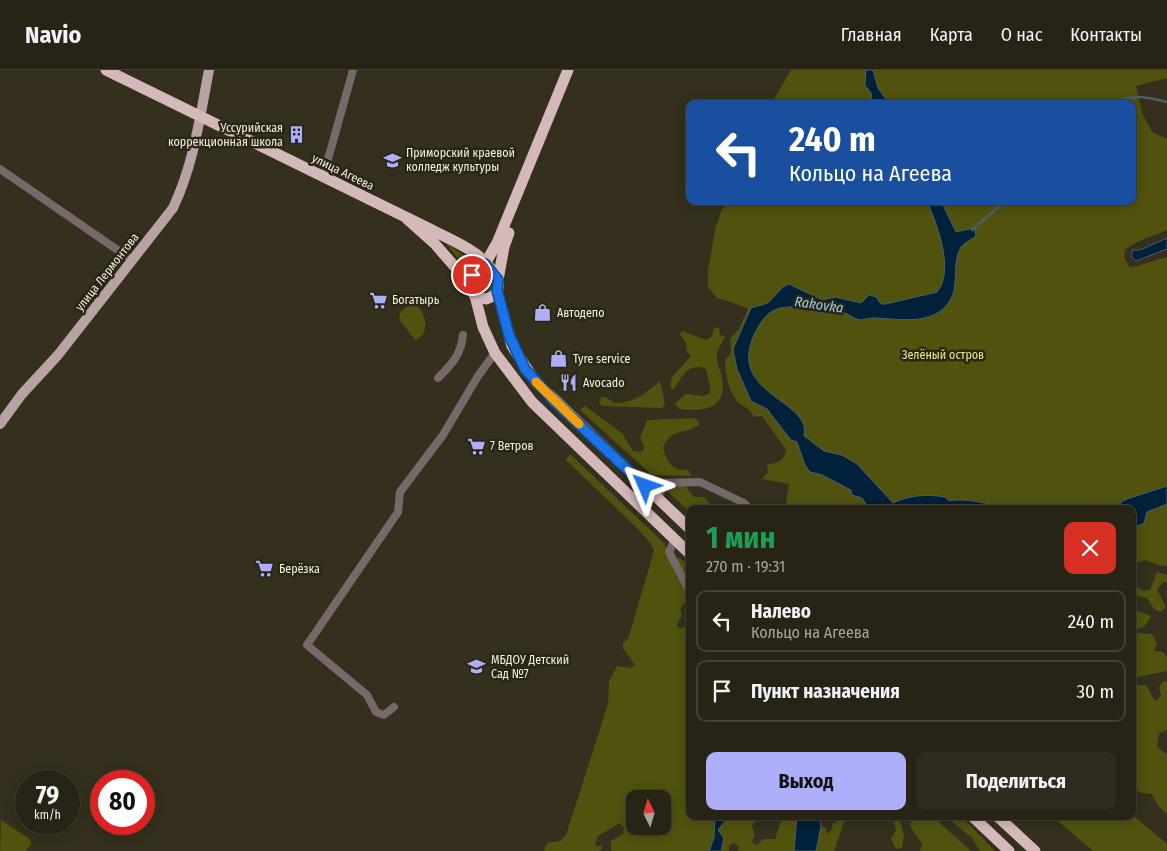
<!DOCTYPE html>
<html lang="ru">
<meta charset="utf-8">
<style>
:root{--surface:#272416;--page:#2f2c1f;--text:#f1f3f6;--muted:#a4a4a1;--line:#434135;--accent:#adaffb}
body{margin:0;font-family:"Fira Sans Condensed",sans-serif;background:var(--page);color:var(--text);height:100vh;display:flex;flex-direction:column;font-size:19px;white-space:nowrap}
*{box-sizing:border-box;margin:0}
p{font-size:16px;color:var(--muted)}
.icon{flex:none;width:28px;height:28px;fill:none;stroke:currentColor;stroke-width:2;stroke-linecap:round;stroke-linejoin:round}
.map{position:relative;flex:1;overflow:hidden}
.drawer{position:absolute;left:686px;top:435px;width:450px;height:315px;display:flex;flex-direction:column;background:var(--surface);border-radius:10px;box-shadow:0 2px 12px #0003,0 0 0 1px var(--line)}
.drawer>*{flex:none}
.banner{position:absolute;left:686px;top:30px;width:450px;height:105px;border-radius:10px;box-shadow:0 2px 12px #0003,0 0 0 1px var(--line);background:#1a4fa0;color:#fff;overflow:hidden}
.needle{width:32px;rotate:355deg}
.fabs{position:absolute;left:626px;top:720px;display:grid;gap:10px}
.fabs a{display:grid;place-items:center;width:45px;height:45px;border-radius:10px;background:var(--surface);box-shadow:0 2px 12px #0003,0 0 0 1px var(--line);font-size:25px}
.speed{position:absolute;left:15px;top:700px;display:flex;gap:10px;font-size:25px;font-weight:700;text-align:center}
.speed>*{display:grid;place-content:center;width:65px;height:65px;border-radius:50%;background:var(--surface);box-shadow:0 2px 12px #0003,0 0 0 1px var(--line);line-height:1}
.speed small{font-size:12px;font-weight:400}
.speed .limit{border:8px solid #d22;background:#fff;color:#111}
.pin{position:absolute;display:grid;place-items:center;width:42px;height:42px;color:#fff;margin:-21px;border:2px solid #fff;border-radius:50%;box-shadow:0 1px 5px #0007}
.me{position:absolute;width:55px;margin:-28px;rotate:313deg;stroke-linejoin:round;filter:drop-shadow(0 0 4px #0008)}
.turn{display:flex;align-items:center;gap:18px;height:105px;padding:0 20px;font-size:22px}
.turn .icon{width:65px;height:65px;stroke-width:2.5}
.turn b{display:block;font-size:35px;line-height:42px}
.round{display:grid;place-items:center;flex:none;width:52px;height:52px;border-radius:10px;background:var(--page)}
.summary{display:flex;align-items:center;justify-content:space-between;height:85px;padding:0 20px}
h1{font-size:30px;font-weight:700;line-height:38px;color:#1e9e55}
.cta{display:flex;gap:10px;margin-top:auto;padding:10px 20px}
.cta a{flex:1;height:58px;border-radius:10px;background:var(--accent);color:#111;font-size:20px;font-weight:700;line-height:58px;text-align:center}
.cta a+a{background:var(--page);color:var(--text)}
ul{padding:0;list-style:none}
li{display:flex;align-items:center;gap:15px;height:62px;margin:0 10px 8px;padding:0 10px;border:2px solid var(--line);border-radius:10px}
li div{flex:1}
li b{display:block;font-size:19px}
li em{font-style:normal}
header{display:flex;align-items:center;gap:30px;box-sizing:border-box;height:70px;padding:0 25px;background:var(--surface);border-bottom:1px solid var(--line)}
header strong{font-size:24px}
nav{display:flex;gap:28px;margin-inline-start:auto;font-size:18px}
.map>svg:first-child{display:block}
.green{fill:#50520e;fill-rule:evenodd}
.water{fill:#002139;stroke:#495f6c}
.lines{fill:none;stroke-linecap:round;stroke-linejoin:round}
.stream{stroke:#495f6c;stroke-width:2.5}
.minor{stroke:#75696a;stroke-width:8}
.major{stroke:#b9a2a4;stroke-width:10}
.highway{stroke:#d4b8ba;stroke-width:11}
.route-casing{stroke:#114b97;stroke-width:12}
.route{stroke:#1a73e8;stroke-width:9}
.slow{stroke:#f59e0b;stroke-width:9}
.labels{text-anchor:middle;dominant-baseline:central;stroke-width:5;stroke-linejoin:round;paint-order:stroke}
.poi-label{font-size:12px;fill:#f2efe3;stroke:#2a2613;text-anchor:start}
.street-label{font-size:12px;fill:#f2efe3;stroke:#2a2613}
.park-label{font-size:12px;fill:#e6ec81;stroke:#2a2613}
.water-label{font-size:14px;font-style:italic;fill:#9acaf4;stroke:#2a2613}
</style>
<header>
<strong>Navio</strong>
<nav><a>Главная</a><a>Карта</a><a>О нас</a><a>Контакты</a></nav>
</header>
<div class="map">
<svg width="1167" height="781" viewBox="0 0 1167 781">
<rect width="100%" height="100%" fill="#34301d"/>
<g class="green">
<path d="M791 0H1167V8L1136 16 1142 43 1152 62 1167 69V160L1135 173 1125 180 1124 187 1130 198 1167 187V496H1161L1146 490 1133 493 1132 439H785L789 414 762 409 768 402 767 394C777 394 784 391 786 380L762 346 754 347C748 336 747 339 739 333 729 324 725 303 725 290L731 283 730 269 739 259 748 239 737 234 717 228 708 217V200L715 160 722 139 732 131H1132V34H771Z"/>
<path d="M445 172 473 192 466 199Z"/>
<circle cx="484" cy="214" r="8"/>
<path d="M410 232C421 234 429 252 424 262 423 265 418 269 416 271L399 249 400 243Z"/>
<path d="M719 257 720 265 725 266C723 272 718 278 717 284 715 292 721 299 722 307 728 339 704 342 679 339L675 334 685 324 704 326 710 323C711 317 709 314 708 308 707 302 708 297 699 297 684 297 681 310 673 320L670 317 672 307 691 286 687 282 686 273 680 265 682 261 706 270 712 266 714 258Z"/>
<path d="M660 311 665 334 662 338 602 336 599 332 601 327H605L615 333C635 333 645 323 660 311Z"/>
<path d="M585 336 622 363 633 381 641 382 645 378 640 368 647 350 696 348 700 354C685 366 672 356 663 378 668 393 671 401 688 400L691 406 652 405 580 340Z"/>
<path d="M570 384 665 474 669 487 679 488 690 495V531L687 530 680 538 682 545 677 555 680 559 690 554V746H715L714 768 709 781H611V771L623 764 624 758 620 753 598 766 595 774 597 777 601 775 602 778 599 781H544L547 773 560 771 566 765 608 634 609 611 617 596 630 598 635 595 623 578V573L628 569 654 481 651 474 640 461 566 390ZM635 729H662V756H635Z"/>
<path d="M685 415 694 427H704L714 439H690V442L667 421 670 416Z"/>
<path d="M1157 502 1167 505V513L1163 512 1157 520 1166 537 1160 542 1154 539 1147 528 1138 526 1135 529 1136 540 1151 546 1145 556 1134 560 1138 563 1152 564 1157 573 1154 581 1163 582 1167 587V601L1133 608V515L1143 521 1150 520Z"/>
<path d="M1164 610 1167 612V660L1159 663 1157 677 1167 684V744L1158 736 1152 724 1141 723 1133 716V615H1146L1155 631 1161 626 1159 617Z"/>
<path d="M1133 745 1167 774V781H1093L1052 746Z"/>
<path d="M729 746H760L752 755 755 766 752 770 753 773 757 775 763 769H775L783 746H797L794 781H738L739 777 734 773 729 776V781H721L724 768 718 760Z"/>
<path d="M835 746H846L834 781H816L821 756 826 758V764L833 759 832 754 836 752Z"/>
<path d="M893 746H899L904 766 902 778 896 779 891 769 896 761Z"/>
<path d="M908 746H932L971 781H920L922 774 910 756 911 751Z"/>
<path d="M945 746 962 747 995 781H980L972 768Z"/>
<path d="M1 750 31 770V774L26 781H0Z"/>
</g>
<g class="water">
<path d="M866 0H873L878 18 889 34 872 32 871 23 865 15Z"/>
<path d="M927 131H941L956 162 974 158 976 166C972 169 964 173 961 177 950 197 962 220 945 237 927 256 894 248 872 248 868 248 864 250 860 250 854 249 849 244 843 242 837 241 830 244 824 243 817 242 813 238 806 237 800 236 786 237 780 238 768 241 761 251 756 261 723 325 813 329 804 366L824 381 842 385 857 394 893 433C909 425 928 424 945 427L949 431C970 427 992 436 1013 439H869L862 428 852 425 851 420 822 405 810 402 805 395 797 372 791 370 767 339 751 331 737 299 733 279 751 238 768 233 783 217 789 214 822 230 835 227 861 233 869 225 876 227 881 234H886L937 222C955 201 937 154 927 131Z"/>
<path d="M1167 168V179L1136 191 1131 186 1133 180H1140Z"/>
<path d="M1167 416V434L1147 442 1144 453 1133 458 1132 439H1116L1120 438 1121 432 1127 429Z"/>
<path d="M715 746H729L718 760 724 768 721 781H709L714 768Z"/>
<path d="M797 746H819L821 756 816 781H794Z"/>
</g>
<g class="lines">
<g class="stream">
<path d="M1110 34C1133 24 1143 26 1167 32"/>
<path d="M972 160 1005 131"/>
</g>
<g class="minor">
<path d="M0 99 132 190"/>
<path d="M323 107 353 0"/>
<path d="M438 308C452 294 461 285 463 265"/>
<path d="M658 428 664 413 700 412 744 433 750 439"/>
<path d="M675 469 669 482 690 522"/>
<path d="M394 637 384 645 376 642 367 625 307 575 398 442 400 422 443 365 478 306 495 283"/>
</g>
<path class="major" d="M0 354 22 324 58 285 173 138C194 94 200 46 209 0"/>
<g class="highway">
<path d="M106 0 432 160C445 167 460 173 473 182 487 191 514 220 486 229L475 226 455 197 435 174 407 149"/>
<path d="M498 210 504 177 509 163"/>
<path d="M470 220V207L485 194 497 173 568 0"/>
<path d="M497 220 512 276 535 311 690 459"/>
<path d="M475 226 483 257 495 283 532 332 690 484"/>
<path d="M972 746 1009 781"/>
<path d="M997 746 1035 781"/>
</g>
</g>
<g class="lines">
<defs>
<path id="route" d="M472 205 485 194 498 210 497 220 509 265 525 299 554 331 645 416"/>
</defs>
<use href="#route" class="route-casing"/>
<use href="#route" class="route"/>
<path class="slow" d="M536 312 579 354"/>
</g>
<defs>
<symbol id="building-bare" viewBox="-9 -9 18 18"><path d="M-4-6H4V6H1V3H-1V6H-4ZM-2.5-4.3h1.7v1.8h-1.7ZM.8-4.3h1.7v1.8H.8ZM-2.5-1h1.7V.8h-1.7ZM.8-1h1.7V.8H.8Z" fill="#adaffb" stroke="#2a2613" stroke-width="2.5" paint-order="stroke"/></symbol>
<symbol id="university-bare" viewBox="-9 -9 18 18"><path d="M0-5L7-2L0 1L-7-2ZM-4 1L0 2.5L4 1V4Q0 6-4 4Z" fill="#adaffb" stroke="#2a2613" stroke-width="2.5" paint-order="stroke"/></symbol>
<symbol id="supermarket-bare" viewBox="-9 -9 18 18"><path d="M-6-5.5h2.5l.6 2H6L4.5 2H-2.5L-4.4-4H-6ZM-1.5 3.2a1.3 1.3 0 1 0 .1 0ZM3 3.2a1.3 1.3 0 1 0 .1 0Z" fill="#adaffb" stroke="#2a2613" stroke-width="2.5" paint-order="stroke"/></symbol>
<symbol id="shop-bare" viewBox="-9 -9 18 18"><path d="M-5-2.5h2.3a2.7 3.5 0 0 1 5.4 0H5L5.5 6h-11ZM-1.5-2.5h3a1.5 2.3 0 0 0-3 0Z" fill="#adaffb" stroke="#2a2613" stroke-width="2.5" paint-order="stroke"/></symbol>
<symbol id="restaurant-bare" viewBox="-9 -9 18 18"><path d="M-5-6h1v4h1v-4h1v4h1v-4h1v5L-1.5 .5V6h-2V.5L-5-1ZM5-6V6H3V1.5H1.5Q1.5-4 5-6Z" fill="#adaffb" stroke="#2a2613" stroke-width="2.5" paint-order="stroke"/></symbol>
<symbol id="school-bare" viewBox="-9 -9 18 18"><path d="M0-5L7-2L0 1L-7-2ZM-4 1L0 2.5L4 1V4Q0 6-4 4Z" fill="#adaffb" stroke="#2a2613" stroke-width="2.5" paint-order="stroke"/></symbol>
</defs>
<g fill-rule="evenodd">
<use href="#building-bare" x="284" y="52" width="25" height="25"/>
<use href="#university-bare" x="380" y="78" width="25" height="25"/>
<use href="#supermarket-bare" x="366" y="218" width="25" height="25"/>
<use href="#shop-bare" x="530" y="230" width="25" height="25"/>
<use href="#shop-bare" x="546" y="276" width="25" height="25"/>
<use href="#restaurant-bare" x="556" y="300" width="25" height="25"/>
<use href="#supermarket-bare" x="464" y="364" width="25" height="25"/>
<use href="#supermarket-bare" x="252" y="486" width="25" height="25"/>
<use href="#school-bare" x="464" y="584" width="25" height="25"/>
</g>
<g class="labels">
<g class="poi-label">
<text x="283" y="58" text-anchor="end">Уссурийская<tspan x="283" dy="14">коррекционная школа</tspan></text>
<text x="406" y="83">Приморский краевой<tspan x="406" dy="14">колледж культуры</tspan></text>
<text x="392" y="230">Богатырь</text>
<text x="557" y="243">Автодепо</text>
<text x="573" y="289">Tyre service</text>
<text x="583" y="313">Avocado</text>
<text x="490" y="376">7 Ветров</text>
<text x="279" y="499">Берёзка</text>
<text x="491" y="590">МБДОУ Детский<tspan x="491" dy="14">Сад №7</tspan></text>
</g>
<g class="street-label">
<text transform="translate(343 102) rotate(26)">улица Агеева</text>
<text transform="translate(107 202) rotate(-52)">улица Лермонтова</text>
</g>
<g class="park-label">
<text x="943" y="285">Зелёный остров</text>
</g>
<g class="water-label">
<text transform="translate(819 235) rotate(8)">Rakovka</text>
</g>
</g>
</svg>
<div class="fabs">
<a><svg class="needle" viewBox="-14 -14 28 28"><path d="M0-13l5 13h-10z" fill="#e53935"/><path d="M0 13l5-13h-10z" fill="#a4a4a1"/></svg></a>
</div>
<div class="speed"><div>79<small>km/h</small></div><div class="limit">80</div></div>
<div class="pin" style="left:472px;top:205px;background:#d93025"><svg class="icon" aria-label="arrive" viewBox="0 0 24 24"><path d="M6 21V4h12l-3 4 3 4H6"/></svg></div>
<svg class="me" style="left:645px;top:416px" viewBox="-20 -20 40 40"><path d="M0-17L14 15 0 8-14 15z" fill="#1a73e8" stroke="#fff" stroke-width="4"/></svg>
<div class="banner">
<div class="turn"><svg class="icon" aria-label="left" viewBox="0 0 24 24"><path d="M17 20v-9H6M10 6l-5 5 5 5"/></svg><div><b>240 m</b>Кольцо на Агеева</div></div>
</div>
<section class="drawer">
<div class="summary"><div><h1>1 мин</h1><p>270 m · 19:31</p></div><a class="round" style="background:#d93025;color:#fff"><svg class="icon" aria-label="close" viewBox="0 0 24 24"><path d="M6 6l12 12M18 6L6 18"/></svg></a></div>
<ul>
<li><svg class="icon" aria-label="left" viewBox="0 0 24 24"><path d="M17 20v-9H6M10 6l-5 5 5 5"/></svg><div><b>Налево</b><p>Кольцо на Агеева</p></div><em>240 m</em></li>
<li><svg class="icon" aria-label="arrive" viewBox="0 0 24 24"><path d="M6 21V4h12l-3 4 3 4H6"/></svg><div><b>Пункт назначения</b></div><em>30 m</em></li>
</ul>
<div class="cta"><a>Выход</a><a>Поделиться</a></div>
</section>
</div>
